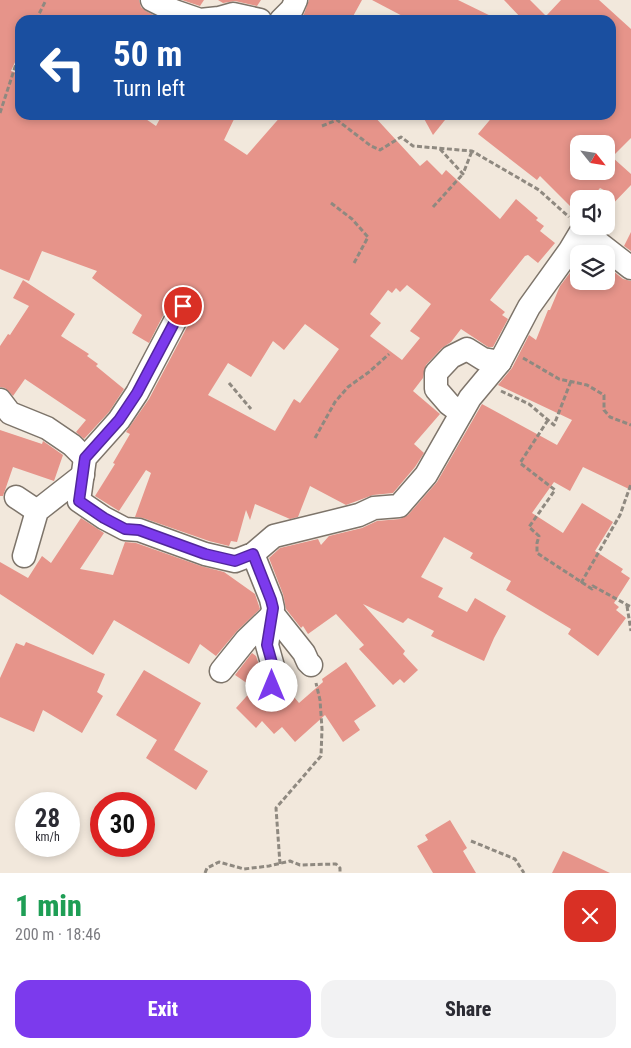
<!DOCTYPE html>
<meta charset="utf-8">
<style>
:root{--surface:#fff;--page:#f2f2f3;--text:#2b2b33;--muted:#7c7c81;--accent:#7c3aed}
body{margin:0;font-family:"Roboto Condensed",sans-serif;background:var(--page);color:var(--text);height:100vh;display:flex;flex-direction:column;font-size:19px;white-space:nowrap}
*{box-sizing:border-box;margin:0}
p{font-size:16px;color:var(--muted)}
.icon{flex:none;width:28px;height:28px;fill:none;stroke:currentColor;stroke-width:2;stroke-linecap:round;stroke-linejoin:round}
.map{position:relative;height:873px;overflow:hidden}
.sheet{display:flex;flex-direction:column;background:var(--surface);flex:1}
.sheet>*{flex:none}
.banner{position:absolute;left:15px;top:15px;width:601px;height:105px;border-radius:15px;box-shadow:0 2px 8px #0003;background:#1a4fa0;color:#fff;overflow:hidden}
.needle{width:32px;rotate:120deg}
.tools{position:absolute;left:570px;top:135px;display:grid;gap:10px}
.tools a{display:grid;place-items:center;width:45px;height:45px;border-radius:10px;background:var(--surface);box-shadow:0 2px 8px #0003;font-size:25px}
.speed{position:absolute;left:15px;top:792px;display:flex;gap:10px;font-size:25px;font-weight:700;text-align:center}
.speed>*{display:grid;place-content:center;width:65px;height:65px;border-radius:50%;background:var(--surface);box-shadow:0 2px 8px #0003;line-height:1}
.speed small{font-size:12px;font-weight:400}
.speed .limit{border:8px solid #d22;background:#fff;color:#111}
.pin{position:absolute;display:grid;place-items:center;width:42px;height:42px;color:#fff;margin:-21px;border:2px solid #fff;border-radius:50%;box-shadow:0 1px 5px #0007}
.me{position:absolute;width:55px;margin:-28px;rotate:0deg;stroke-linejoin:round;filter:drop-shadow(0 0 4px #0008)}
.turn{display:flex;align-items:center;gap:18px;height:105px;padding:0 15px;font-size:22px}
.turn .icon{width:65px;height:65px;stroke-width:2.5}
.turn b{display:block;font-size:35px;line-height:42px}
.round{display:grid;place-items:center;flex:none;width:52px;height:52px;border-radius:15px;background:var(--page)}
.summary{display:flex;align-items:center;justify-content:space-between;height:85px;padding:0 15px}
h1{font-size:30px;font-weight:800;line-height:38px;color:#1e9e55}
.action{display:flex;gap:10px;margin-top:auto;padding:10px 15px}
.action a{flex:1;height:58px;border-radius:15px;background:var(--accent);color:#fff;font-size:20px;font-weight:800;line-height:58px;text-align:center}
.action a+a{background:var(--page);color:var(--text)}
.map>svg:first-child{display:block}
.building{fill:#e6948a;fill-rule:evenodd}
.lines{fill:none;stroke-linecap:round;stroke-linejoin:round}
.minor-casing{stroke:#7d746a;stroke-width:25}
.path{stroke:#8f8980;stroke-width:3;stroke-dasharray:5 2.5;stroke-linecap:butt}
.minor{stroke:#fff;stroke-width:22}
.route-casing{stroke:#51269a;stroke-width:12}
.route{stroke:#7c3aed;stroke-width:9}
</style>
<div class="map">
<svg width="631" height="873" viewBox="0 0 631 873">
<rect width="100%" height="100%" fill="#f2e8dc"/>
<g class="building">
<path d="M0 0H139L141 7 146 11 163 20H20V51L11 71 20 74V115H140L156 126 162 115H236L224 140 247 155 282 115H373L420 166 427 160 442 175 446 170 500 219 516 199 538 218 536 220 544 226 540 231 555 243 538 263 528 255 525 256 490 300 505 312 502 315 508 319 493 347H488L461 329 451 342 442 348 426 365 423 378 413 391 440 414 414 444 424 453 415 467 393 493 373 495 346 505 310 486 298 517 290 519 255 504 250 520 246 510 237 542 231 541 229 546 209 541 143 518 135 517 151 473 146 470 119 511 95 496 115 464 113 463 130 434 126 432 149 399 195 312 196 305 194 299 189 294 182 293 176 295 171 300 149 343 132 333 142 315 92 278 97 271 42 251 29 281 0 269ZM407 285 431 304 410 331 420 338 402 360 370 336 381 323 370 314 388 290 392 293 396 288 400 292ZM305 324 339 349 300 403 294 399 275 431 208 395 228 363 251 377 273 341 284 350Z"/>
<path d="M182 0H204L200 6Z"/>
<path d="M218 0H261L257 6 235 1 223 3Z"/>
<path d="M309 0H362L351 20H300L304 14Z"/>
<path d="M372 0H458L499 20H410Z"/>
<path d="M504 0H530L546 16 561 0H599L631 29V138L612 157 631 174V185L606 211V199H600L604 190 600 188 591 199H579V213L573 209 540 176 537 180 478 134 494 115H611V20H523ZM579 144H606V171H579Z"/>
<path d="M422 115H449L433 135Z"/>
<path d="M631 232V251L624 246Z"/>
<path d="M579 266V281H606V268L613 271 623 279 631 281V490L583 467 570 491 554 482 532 513 563 533 582 503 613 522 595 551 623 569 621 572 630 578 614 603 619 607 616 610 626 618 598 656 568 634 571 629 506 590 511 581 470 558 473 553 444 537 421 577 443 588 438 597 467 612 475 598 506 616 494 638 484 661 431 636 434 631 408 618 403 623 363 604 405 651 403 654 418 670 404 683 400 679 393 685 359 649 364 645 336 614 308 634 303 626 301 628 286 609 283 594 269 558 280 548 318 539 321 545 329 536 362 528 377 521 400 519 408 515 437 482 482 404 557 445 572 420 498 385 512 368 529 335 536 340 548 310H550L560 286 573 269 576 270Z"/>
<path d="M23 280 75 314 61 336 89 354 87 356 98 364 96 366 124 389 109 412 84 439 76 432 86 420 25 379 13 396 5 388 0 387V346L8 334 10 335 29 306 13 298Z"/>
<path d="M0 430 42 444 43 441 63 455 54 481 13 467 3 496H0Z"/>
<path d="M81 518 104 533 80 569 113 575 125 542 136 543 201 566 224 572 255 594 260 609 237 631 216 656 200 644 189 664 114 620 93 655 0 594V562L28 578 42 556 51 563Z"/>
<path d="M26 642 105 674 97 692 103 696 82 733 43 710 34 732 0 717V678L16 643 24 646Z"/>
<path d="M252 653 256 656 261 671 260 691 264 697 271 699 277 698 282 694 283 696 289 691 299 703 323 682 322 679 346 662 376 706 354 721 360 730 343 742 325 715 295 742 282 727 274 734 262 721 256 728 236 708 254 688 235 675Z"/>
<path d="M144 670 201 703 174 750 208 771 196 790 146 758 157 740 116 715Z"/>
<path d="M450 820 467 848 463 851 476 873H433L417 846 428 840 425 835Z"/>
<path d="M563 851 572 855 610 873H552Z"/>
</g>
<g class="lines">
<defs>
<g id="minor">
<path d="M152 0 174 11 200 20 219 18 233 14 260 20"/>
<path d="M281 20 292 9 296 0"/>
<path d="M183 306 137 393 119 420 85 458 79 501 104 518 125 529 139 530 205 554 235 561 253 554 274 536 359 515 374 508 399 506 426 475 470 398 500 362 529 307 570 250 582 230 631 268"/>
<path d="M0 400 10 413 47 428 72 445 85 458"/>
<path d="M461 413 449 404 436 389V373L451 357 467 349 483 359 500 362"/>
<path d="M16 497 37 511"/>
<path d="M253 554 271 599 273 608 267 645 274 670 272 686"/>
<path d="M24 556 37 511 83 475"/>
<path d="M221 671 246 640 273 614 304 653 308 662 311 665"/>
</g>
</defs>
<use href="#minor" class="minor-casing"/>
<g class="path">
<path d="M36 20 46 0"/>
<path d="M0 113 16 64 20 57"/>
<path d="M322 126 337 120 371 146 380 150 401 137 413 146 472 151 539 190 569 217"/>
<path d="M440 149 463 174 472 151"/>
<path d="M331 203 352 219 368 237 353 265"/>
<path d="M433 207 463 174"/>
<path d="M523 358 559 379 587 385 604 395V410L610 417 631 425"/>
<path d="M229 383 251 409"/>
<path d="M501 391 529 404 554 425 571 381"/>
<path d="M548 420 520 463 555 490 529 527 539 536 537 543V553L592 589 593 586 631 607"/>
<path d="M315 438 335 402 348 387 369 372 389 354"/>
<path d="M581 583 620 515 631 484"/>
<path d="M627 606 631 631"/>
<path d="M471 841 515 859 524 873"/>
<path d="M280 864 276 808 321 756 322 729 320 700 316 683"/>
<path d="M205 873 207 868 219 862 244 869 269 866 290 861 300 865 336 864 340 868V873"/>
</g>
<use href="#minor" class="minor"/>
</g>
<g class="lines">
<defs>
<path id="route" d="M183 306 137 393 119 420 85 458 79 501 104 518 125 529 139 530 205 554 235 561 253 554 271 600 273 608 267 645 274 670 272 686"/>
</defs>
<use href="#route" class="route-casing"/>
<use href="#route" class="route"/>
</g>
</svg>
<div class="tools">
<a><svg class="needle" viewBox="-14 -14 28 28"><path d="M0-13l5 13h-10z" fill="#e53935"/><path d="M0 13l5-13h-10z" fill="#7c7c81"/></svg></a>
<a><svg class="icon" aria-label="sound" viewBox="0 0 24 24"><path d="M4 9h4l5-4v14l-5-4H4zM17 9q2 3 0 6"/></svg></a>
<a><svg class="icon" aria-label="layers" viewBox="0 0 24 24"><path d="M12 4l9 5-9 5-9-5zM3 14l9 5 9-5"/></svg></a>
</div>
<div class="speed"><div>28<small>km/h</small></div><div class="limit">30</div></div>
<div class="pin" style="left:183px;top:306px;background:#d93025"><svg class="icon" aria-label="arrive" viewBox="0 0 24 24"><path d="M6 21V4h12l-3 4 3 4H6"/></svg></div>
<svg class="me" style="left:272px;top:686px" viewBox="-20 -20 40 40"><circle r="19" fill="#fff"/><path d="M0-13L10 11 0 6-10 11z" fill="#7c3aed"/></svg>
<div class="banner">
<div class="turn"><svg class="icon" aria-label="left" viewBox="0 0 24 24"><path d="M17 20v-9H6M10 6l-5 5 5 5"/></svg><div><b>50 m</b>Turn left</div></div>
</div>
</div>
<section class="sheet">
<div class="summary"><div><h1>1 min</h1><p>200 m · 18:46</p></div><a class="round" style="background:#d93025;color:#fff"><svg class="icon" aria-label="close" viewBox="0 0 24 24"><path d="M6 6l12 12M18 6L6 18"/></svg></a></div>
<div class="action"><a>Exit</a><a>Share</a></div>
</section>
